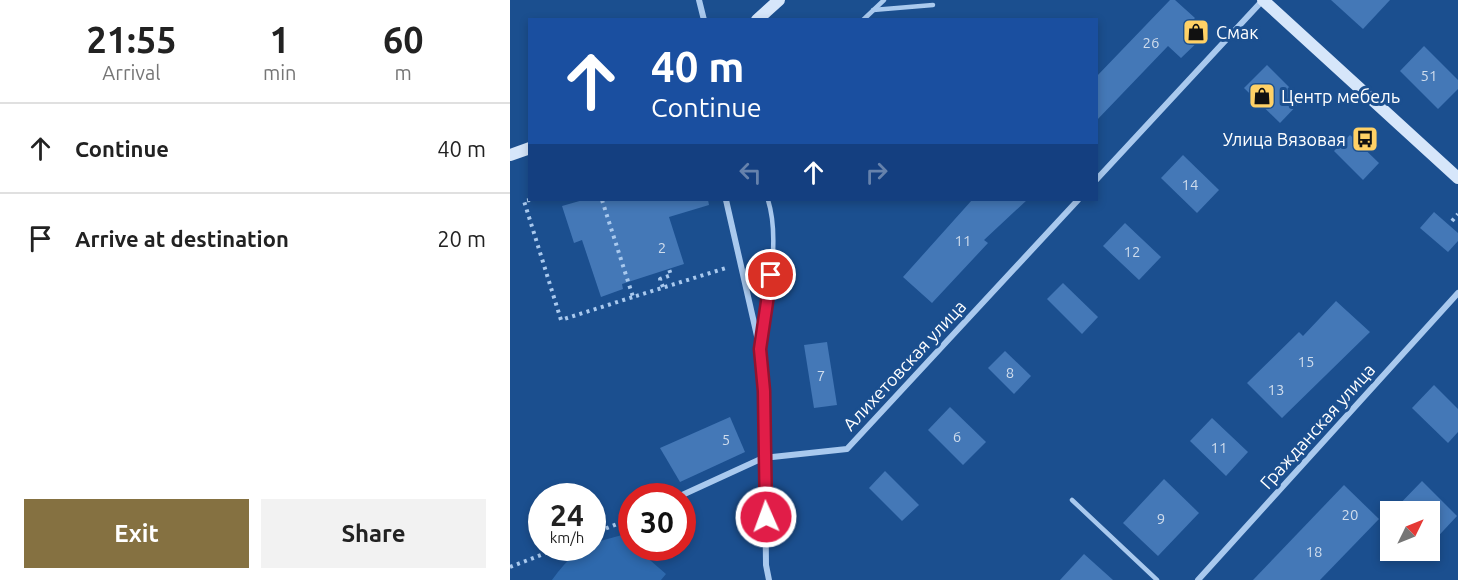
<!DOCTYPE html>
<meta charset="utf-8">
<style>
:root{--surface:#fff;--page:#f2f2f2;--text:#222;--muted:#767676;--line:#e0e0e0;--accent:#857141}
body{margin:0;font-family:Ubuntu,sans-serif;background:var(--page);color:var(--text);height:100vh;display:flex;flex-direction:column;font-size:22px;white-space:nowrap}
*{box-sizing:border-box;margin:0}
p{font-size:20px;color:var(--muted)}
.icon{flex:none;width:33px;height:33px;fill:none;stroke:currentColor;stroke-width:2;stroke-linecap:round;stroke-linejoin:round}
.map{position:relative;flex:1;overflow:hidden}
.details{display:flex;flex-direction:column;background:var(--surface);width:510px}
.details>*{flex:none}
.top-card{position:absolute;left:18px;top:18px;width:570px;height:183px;border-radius:0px;box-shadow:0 3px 9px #0003;background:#1a4fa0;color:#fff;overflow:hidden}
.needle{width:39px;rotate:47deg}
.tools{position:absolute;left:870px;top:501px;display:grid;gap:12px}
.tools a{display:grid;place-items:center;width:60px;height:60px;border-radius:0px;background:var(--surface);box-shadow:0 3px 9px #0003;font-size:30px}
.speed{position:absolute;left:18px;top:483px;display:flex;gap:12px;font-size:30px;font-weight:700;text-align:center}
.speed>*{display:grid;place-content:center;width:78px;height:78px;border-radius:50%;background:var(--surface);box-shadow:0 3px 9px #0003;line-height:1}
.speed small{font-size:15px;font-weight:400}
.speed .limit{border:9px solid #d22;background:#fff;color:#111}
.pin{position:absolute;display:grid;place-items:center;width:51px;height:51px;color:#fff;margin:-26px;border:3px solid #fff;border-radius:50%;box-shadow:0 2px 6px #0007}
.me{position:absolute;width:66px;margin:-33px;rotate:358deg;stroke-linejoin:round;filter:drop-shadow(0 0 4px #0008)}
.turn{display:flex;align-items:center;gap:21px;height:126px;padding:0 24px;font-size:27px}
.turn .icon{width:78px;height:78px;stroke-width:2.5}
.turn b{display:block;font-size:42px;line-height:51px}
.lanes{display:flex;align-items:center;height:57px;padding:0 24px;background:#0003;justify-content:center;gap:30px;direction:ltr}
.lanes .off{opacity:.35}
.eta{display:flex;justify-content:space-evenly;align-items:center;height:102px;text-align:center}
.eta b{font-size:36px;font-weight:600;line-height:42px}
.cta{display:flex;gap:12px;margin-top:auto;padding:12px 24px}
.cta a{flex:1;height:69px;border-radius:0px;background:var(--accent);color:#fff;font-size:24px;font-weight:600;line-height:69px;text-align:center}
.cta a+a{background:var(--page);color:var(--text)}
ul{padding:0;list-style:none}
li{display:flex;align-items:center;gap:18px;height:90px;padding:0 24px;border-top:2px solid var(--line)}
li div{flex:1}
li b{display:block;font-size:22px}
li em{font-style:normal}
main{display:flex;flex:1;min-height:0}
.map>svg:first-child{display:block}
.green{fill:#2e69ad}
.building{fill:#4478b7}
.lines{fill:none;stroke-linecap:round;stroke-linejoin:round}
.path{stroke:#a9c9ee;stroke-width:4;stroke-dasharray:3 4.5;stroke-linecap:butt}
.lane{stroke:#a9c9ee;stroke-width:4.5}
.street{stroke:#a9c9ee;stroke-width:6}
.secondary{stroke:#d6e6fa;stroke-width:12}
.route-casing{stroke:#92132f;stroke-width:15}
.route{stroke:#e11d48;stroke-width:10}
.labels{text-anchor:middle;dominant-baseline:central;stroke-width:6;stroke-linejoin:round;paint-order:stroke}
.number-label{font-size:15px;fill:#d0dded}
.poi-label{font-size:18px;fill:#fff;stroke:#1b4f8f;text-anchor:start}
.street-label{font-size:18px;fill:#fff;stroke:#1b4f8f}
</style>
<main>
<section class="details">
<div class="eta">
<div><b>21:55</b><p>Arrival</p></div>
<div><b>1</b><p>min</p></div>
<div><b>60</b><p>m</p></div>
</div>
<ul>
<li><svg class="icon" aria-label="ahead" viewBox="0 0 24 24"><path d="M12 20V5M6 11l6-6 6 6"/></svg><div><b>Continue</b></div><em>40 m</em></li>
<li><svg class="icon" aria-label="arrive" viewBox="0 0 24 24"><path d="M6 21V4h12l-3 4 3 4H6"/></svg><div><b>Arrive at destination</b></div><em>20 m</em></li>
</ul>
<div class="cta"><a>Exit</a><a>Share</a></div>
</section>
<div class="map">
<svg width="948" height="580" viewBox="0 0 948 580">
<rect width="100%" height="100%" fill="#1b4f8f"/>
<path class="green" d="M112 535 121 543 122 548H126L156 574 151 580H42C51 568 66 548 82 548L83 543Z"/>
<g class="building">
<path d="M660 0H665L685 18 682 21 695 35 671 58 658 46 586 121V77Z"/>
<path d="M821 0H880L853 29Z"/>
<path d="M914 46 948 80V89L928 109 890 71Z"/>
<path d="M757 65 792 100 770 123 734 88Z"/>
<path d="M840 135 869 163 853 180 824 151Z"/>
<path d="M673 155 709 190 687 213 651 178Z"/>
<path d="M73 200H198L199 205 159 217 174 264 112 284 113 289 91 297 72 240 64 243 52 206Z"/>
<path d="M462 200H517L474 240 478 243 422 303 393 277Z"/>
<path d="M924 212 948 233V241L938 252 910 228Z"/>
<path d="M615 223 651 257 629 280 593 246Z"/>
<path d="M553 283 588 317 572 334 537 299Z"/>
<path d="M826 301 860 332 772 418 737 383 789 332 793 336Z"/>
<path d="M317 342 327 405 304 408 294 345Z"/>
<path d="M495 351 521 376 504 394 478 368Z"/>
<path d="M924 385 948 409V432L938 443 902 408Z"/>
<path d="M440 407 476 442 453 465 418 430Z"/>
<path d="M220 417 235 452 170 482 150 448Z"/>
<path d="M702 418 738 452 716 476 680 441Z"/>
<path d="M375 471 409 505 392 521 359 488Z"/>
<path d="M654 479 689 513 648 556 613 523Z"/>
<path d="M912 481 947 516 920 545V512H882Z"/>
<path d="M834 485 869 519 810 580H743Z"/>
<path d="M574 554 603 580H550Z"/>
</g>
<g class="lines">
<g class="path">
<path d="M20 200 14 201 51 320 123 297"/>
<path d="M92 200 123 297 216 268"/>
<path d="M942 221 948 214"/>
<path d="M153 287 150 279 161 275 159 269"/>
<path d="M82 534 122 518"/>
<path d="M0 567 49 548"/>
</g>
<g class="lane">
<path d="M363 10 423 5"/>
<path d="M353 20 374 0"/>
<path d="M250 343C257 301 271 241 258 200"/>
<path d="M562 500 647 580"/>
</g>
<g class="street">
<path d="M189 0 194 20"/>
<path d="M586 180 753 0"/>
<path d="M216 200 250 349 254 391 256 565 259 580"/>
<path d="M170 496 253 458 337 449 568 200"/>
<path d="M688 580 948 293"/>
</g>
<g class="secondary">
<path d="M753 0 948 178"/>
<path d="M247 20 269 0"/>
<path d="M0 155 20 148"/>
</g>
</g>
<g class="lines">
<defs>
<path id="route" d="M256 517 254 391 250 349 261 275"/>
</defs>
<use href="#route" class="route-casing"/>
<use href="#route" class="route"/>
</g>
<defs>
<symbol id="shop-square" viewBox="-11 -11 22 22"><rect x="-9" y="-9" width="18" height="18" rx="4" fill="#ffd166" stroke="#1b4f8f"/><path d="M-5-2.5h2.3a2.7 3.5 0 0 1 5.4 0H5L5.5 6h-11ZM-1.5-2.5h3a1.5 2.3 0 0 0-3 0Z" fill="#111"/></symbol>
<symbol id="bus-square" viewBox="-11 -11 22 22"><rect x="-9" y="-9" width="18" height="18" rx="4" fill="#ffd166" stroke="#1b4f8f"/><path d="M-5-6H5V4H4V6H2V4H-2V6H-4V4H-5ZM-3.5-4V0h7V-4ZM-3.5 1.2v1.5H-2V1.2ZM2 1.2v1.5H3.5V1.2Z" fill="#111"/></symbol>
</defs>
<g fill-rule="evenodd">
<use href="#shop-square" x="671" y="17" width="30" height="30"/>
<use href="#shop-square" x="737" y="81" width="30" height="30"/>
<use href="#bus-square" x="840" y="124" width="30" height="30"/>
</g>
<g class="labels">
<g class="number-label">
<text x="641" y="42">26</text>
<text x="919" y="75">51</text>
<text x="680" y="184">14</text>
<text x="453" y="240">11</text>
<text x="152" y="247">2</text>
<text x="622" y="251">12</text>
<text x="796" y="361">15</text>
<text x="500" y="372">8</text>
<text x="311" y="375">7</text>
<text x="766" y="389">13</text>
<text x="447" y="436">6</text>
<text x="216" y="439">5</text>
<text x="709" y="447">11</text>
<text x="840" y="514">20</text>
<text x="651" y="518">9</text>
<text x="804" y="551">18</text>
</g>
<g class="poi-label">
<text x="706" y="32">Смак</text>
<text x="771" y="96">Центр мебель</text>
<text x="836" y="139" text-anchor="end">Улица Вязовая</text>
</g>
<g class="street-label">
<text transform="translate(394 365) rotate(-47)">Алихетовская улица</text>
<text transform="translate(807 426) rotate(-48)">Гражданская улица</text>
</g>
</g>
</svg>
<div class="tools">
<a><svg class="needle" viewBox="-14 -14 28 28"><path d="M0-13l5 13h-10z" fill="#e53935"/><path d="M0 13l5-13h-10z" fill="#767676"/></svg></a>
</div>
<div class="speed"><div>24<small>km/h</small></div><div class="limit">30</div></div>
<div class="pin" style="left:261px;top:275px;background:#d93025"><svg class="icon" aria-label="arrive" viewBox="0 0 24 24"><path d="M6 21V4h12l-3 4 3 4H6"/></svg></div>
<svg class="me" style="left:256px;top:517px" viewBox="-20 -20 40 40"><circle r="17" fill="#e11d48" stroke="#fff" stroke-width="3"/><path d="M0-11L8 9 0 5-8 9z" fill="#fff"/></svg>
<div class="top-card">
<div class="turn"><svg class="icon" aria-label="ahead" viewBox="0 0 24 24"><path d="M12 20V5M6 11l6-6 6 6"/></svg><div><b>40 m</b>Continue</div></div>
<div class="lanes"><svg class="icon off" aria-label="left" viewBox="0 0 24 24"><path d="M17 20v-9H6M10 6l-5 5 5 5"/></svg><svg class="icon" aria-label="ahead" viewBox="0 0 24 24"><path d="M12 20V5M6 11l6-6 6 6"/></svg><svg class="icon off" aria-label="right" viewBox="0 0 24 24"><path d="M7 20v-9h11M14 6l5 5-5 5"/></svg></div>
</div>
</div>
</main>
